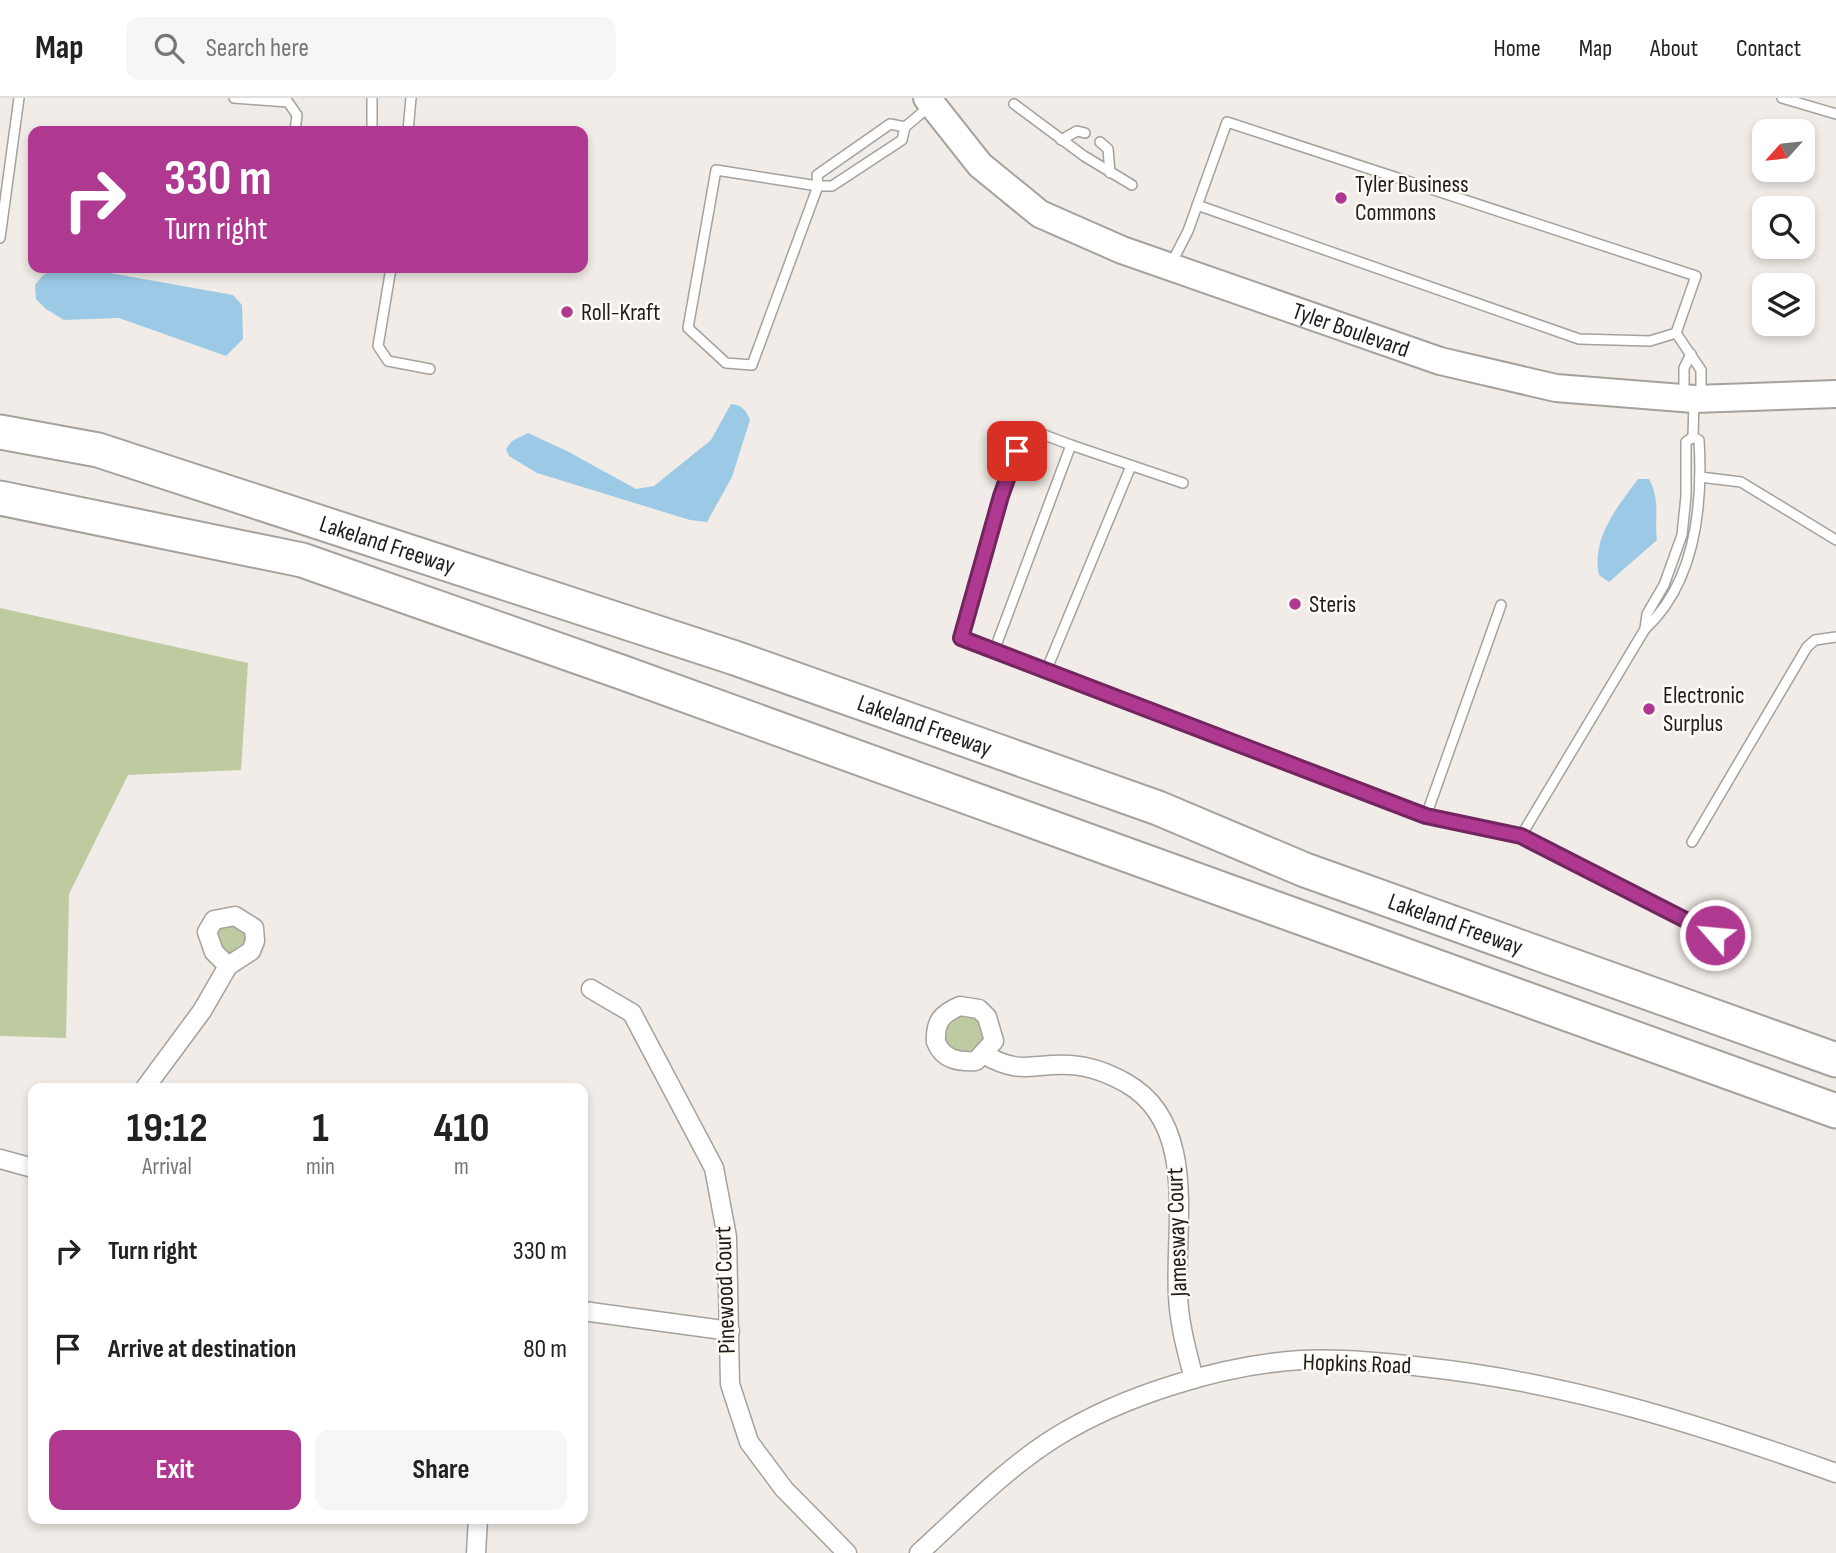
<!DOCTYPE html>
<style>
:root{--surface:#fff;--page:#f6f6f6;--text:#222;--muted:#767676;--line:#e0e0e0;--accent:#af3991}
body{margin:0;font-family:"Sofia Sans Condensed",sans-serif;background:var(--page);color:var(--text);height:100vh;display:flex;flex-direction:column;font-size:26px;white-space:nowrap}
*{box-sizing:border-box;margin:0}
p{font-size:23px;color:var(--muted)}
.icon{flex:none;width:38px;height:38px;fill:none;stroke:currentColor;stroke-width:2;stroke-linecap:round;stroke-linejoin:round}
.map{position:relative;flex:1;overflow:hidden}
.sheet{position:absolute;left:28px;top:985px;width:560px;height:441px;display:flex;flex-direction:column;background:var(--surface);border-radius:14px;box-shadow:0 4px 10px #0003}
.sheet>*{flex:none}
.hud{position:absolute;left:28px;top:28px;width:560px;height:147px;border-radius:14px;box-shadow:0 4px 10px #0003;background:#af3991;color:#fff;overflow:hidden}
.needle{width:46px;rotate:243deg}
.controls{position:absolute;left:1752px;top:21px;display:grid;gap:14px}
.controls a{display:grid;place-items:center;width:63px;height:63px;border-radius:14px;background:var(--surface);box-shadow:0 4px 10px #0003;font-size:35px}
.pin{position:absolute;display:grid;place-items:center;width:60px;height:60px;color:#fff;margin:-30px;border-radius:14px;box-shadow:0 4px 10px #0006}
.me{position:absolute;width:77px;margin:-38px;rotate:297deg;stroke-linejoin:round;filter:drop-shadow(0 0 5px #0008)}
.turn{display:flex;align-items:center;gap:24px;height:147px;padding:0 21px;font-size:32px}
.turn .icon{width:91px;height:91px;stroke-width:2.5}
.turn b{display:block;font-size:49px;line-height:60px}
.eta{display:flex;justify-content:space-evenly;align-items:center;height:119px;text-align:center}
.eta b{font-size:42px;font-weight:700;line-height:49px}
.button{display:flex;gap:14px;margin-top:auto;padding:14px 21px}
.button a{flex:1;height:80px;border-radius:14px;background:var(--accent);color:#fff;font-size:28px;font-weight:700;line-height:80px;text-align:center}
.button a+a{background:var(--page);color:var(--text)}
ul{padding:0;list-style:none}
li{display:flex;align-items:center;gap:21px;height:98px;padding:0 21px}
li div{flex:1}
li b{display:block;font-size:26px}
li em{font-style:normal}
header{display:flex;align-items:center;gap:42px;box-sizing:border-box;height:98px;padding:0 35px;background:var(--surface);border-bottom:2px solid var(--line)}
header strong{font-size:33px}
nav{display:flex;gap:38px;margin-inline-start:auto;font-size:24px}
.search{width:490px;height:63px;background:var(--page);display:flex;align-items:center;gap:18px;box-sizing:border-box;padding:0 24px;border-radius:14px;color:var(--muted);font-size:26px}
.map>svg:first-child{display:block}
.green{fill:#becba0}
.water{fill:#9ccae6}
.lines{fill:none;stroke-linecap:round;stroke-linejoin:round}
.lane-casing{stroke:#a5a19c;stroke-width:12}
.street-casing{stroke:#a5a19c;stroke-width:21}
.secondary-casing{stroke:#a5a19c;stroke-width:30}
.highway-casing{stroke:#a5a19c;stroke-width:37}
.lane{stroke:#fff;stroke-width:9}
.street{stroke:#fff;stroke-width:18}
.secondary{stroke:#fff;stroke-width:26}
.highway{stroke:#fff;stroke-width:33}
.route-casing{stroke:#72255e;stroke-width:18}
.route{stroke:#af3991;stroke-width:12}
.poi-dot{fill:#af3991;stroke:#fefaf4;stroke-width:2.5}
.labels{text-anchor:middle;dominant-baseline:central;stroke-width:5;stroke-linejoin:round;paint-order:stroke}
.poi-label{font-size:24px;fill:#1e1d1b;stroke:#fefaf4;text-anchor:start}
.street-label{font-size:24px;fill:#1e1d1b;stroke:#fefaf4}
</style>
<header>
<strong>Map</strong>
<div class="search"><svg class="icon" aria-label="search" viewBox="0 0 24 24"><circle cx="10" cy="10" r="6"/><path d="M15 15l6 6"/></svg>Search here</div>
<nav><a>Home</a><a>Map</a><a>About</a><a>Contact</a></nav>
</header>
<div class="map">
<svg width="1836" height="1455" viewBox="0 0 1836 1455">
<rect width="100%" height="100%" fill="#f1ece7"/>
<g class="green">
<path d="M0 510 248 565 241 672 128 677 69 796 66 940 0 938Z"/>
<path d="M223 824 246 831 248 845 232 855H226L220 849 218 828Z"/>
<circle cx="964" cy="936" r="20"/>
</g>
<g class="water">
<path d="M56 170 104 174 233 197 242 207 243 241 226 258 119 220 64 222 46 211 36 201 35 187 43 177Z"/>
<path d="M731 306C742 307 746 312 750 322L732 379 707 424 690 422 537 375 509 358 506 351 512 343 528 335 567 353 636 391 654 388 711 342Z"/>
<path d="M1638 381H1649C1661 403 1654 419 1657 442L1609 484 1599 477C1591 441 1617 409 1638 381Z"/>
</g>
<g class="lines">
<defs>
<g id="lane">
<path d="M234 0 288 4 297 17 295 33"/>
<path d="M372 0V33"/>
<path d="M1782 0 1836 16"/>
<path d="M1014 6 1084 58 1132 87"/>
<path d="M905 29 890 26 817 77 818 88H832L902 42 905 29 930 8"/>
<path d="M408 33 411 0"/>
<path d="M1061 42 1077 33 1085 35"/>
<path d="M1100 44 1108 51 1110 75"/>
<path d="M716 72 818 88 752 267 726 265 688 230Z"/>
<path d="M0 140 19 0"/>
<path d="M1170 168 1188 133 1227 24 1696 178 1676 235 1650 243 1579 241 1197 107"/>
<path d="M391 170 378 248 388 263 430 271"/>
<path d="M1676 235 1701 272V299"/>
<path d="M1684 298V270L1691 256"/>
<path d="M1693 339 1686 344V398L1682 437 1664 487 1647 516 1645 531C1696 484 1703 408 1699 342L1693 339 1694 302"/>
<path d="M1071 347 1026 330 1001 398 961 540 1426 718 1521 738"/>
<path d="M1700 379 1741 384 1836 442"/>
<path d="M1645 531 1521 738 1740 849"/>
<path d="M994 553 1071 347 1183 385"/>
<path d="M1046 573 1131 368"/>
<path d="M1426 718 1501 507"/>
<path d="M1692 744 1807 549 1815 542 1836 539"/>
</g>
<g id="street">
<path d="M591 891 632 915 714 1070 727 1139 730 1286 749 1344 784 1391 847 1455"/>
<path d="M960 908 979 911 987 919 994 943 976 963C959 964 943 962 936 944 935 924 941 916 960 908Z"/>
<path d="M983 956C1022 978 1031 965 1070 967 1089 968 1110 976 1126 985 1199 1026 1174 1129 1178 1197 1179 1226 1187 1254 1194 1281"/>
<path d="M145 990 202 913 228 868 251 853 255 843 254 830 235 818 214 822 207 834 214 854 228 868"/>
<path d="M0 1061 33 1070"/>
<path d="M583 1213 730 1233"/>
<path d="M476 1455 478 1421"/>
<path d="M919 1455C963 1415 1006 1370 1056 1339 1124 1297 1222 1267 1301 1262 1342 1260 1383 1264 1423 1269 1566 1284 1701 1327 1836 1375"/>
</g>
<g id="secondary">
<path id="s1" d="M927 0 980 67 1040 116 1122 152 1440 263 1556 290 1694 301 1836 296"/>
</g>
<g id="highway">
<path id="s2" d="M0 334 98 352 735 560 1158 710 1305 772 1836 962"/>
<path d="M0 400 302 462 621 574 1836 1013"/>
</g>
</defs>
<use href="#lane" class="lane-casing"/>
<use href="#street" class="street-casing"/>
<use href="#secondary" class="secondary-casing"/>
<use href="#highway" class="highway-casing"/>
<use href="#lane" class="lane"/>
<use href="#street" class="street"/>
<use href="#secondary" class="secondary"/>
<use href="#highway" class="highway"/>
</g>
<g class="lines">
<defs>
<path id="route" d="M1017 353 1001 398 961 540 1426 718 1521 738 1715 837"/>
</defs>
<use href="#route" class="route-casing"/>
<use href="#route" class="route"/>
</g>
<g class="poi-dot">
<circle cx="1341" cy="100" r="7"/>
<circle cx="567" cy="214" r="7"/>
<circle cx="1295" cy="506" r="7"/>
<circle cx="1649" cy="611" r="7"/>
</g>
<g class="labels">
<g class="poi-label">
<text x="1355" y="86">Tyler Business<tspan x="1355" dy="28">Commons</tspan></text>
<text x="581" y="214">Roll-Kraft</text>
<text x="1309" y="506">Steris</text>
<text x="1663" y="597">Electronic<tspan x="1663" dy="28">Surplus</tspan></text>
</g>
<g class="street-label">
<text stroke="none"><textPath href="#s1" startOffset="495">Tyler Boulevard</textPath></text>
<text stroke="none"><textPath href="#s2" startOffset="404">Lakeland Freeway</textPath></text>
<text stroke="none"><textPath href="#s2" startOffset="971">Lakeland Freeway</textPath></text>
<text stroke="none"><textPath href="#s2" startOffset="1538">Lakeland Freeway</textPath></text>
<text transform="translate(1177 1134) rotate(-92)">Jamesway Court</text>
<text transform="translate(725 1192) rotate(-92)">Pinewood Court</text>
<text transform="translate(1357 1266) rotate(2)">Hopkins Road</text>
</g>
</g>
</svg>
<div class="controls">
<a><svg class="needle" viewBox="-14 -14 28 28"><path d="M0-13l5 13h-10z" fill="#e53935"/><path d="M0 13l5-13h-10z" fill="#767676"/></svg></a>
<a><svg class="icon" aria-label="search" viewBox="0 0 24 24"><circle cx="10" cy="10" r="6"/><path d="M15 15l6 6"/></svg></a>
<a><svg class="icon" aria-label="layers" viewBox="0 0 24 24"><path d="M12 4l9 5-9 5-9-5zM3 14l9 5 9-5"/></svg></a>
</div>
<div class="pin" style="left:1017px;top:353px;background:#d93025"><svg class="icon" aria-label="arrive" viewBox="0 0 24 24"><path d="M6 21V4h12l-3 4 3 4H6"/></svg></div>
<svg class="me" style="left:1715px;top:837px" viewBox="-20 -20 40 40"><circle r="17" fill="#af3991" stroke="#fff" stroke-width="3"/><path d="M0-11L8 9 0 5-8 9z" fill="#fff"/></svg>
<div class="hud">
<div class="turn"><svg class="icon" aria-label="right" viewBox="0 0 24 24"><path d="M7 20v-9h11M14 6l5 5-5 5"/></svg><div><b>330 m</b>Turn right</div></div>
</div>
<section class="sheet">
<div class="eta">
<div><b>19:12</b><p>Arrival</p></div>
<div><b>1</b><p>min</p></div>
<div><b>410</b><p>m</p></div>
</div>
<ul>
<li><svg class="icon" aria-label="right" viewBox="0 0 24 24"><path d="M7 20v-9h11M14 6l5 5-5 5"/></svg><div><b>Turn right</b></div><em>330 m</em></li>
<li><svg class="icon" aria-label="arrive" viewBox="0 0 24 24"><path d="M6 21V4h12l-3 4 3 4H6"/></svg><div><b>Arrive at destination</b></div><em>80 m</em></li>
</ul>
<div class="button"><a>Exit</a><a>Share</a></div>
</section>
</div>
